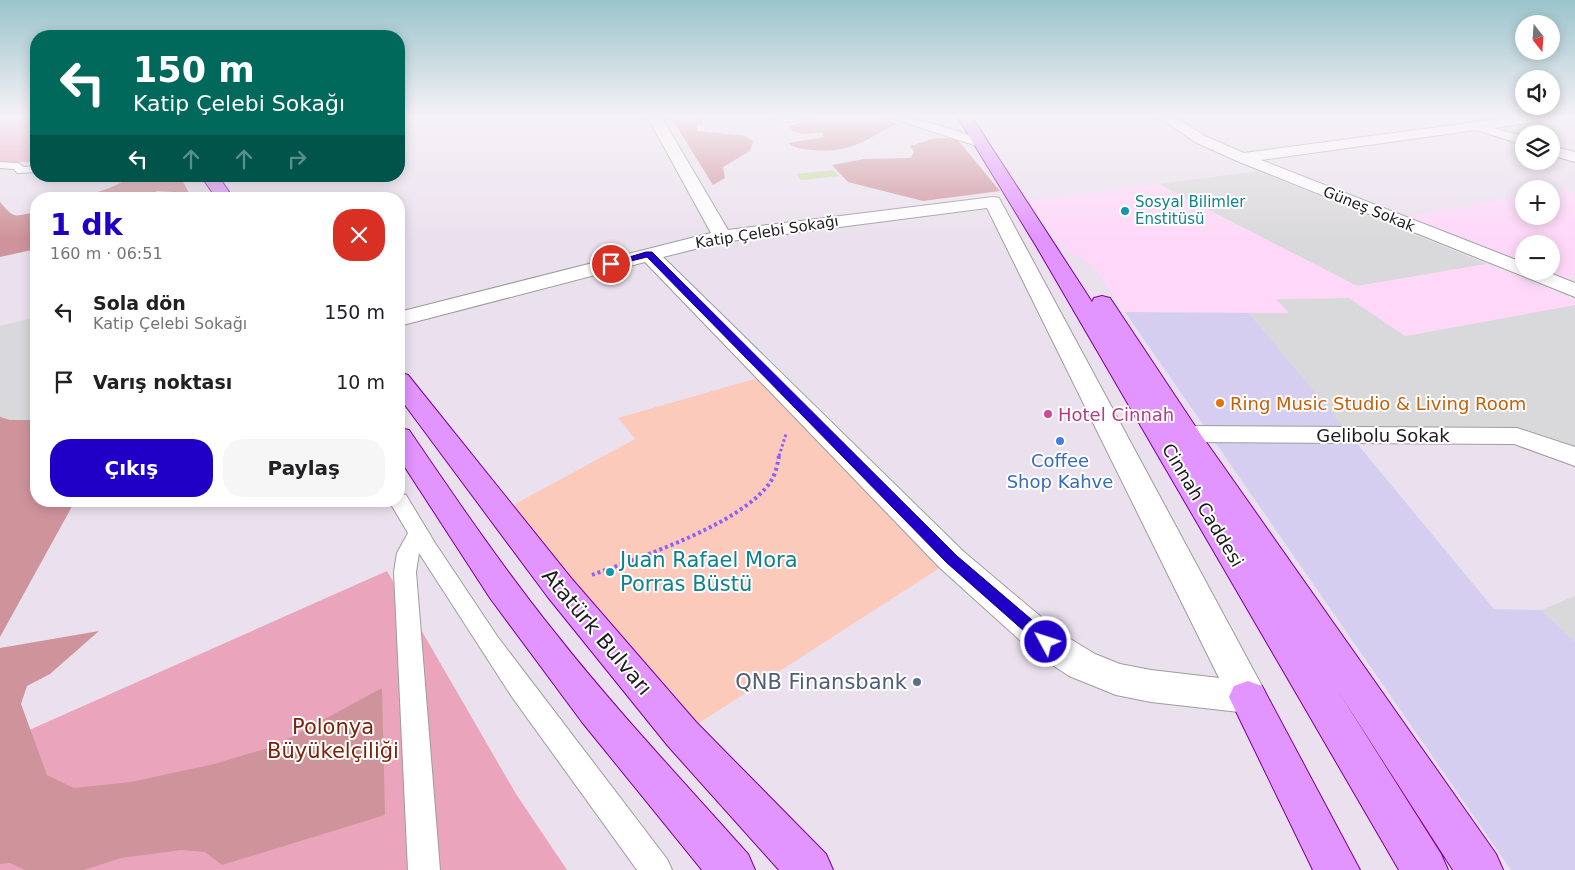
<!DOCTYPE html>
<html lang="tr">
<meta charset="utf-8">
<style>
:root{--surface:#fff;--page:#f6f6f6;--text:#202124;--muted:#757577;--accent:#2000c7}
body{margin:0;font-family:"DejaVu Sans",sans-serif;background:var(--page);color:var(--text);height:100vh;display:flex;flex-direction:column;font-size:19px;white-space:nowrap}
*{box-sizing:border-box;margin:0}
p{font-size:16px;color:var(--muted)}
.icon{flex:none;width:28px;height:28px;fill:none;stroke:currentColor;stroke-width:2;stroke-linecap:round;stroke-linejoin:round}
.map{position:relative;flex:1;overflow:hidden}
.drawer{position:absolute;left:30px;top:192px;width:375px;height:315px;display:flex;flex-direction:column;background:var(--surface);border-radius:20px;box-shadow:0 2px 12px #0003}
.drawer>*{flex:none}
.guide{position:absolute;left:30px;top:30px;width:375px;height:152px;border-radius:20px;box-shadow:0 2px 12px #0003;background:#00695c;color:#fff;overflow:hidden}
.needle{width:32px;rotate:163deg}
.controls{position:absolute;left:1515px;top:15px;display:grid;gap:10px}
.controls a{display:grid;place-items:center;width:45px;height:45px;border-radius:50%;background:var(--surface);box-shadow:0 2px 12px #0003;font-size:25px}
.pin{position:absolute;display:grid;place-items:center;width:42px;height:42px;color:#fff;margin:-21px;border:2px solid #fff;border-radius:50%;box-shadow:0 1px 5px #0007}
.me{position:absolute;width:55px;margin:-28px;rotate:310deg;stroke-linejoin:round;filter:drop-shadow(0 0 4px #0008)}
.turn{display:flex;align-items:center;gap:18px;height:105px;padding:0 20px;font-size:22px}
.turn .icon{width:65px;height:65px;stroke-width:2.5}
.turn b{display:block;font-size:35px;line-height:42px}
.lanes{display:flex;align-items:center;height:48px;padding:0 20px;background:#0003;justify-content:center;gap:25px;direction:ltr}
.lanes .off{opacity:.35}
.round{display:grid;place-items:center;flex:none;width:52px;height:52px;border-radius:20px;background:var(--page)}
.head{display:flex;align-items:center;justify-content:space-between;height:85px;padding:0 20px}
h1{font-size:30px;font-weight:700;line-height:38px;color:var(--accent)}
.button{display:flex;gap:10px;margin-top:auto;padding:10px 20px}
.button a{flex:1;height:58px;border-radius:20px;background:var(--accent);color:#fff;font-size:20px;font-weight:700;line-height:58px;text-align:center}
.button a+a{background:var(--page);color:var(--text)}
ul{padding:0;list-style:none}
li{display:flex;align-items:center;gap:15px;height:70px;padding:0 20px}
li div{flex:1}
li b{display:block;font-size:19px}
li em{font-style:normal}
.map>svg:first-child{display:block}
.residential{fill:#d9d8da}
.commercial{fill:#d5cef0}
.education{fill:#ffd8f9}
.grass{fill:#eaa4bb}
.forest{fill:#cf949b}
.park{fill:#fbcaba}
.water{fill:#c5dd9f}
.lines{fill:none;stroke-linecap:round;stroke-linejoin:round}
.service-casing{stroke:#9d9d9d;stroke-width:2}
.minor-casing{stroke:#9d9d9d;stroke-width:2}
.primary-casing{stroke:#7a0093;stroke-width:2}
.path-far1{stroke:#8b61fe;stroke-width:3;stroke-dasharray:2.5 2.5;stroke-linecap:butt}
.path{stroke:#8b61fe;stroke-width:4;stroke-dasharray:3 3;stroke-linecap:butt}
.service{fill:#fff;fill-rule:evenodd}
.minor{fill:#fff;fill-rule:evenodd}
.primary{fill:#e294ff;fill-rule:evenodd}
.route{fill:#2000c7;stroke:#150081}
.culture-dot{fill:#0f9aa8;stroke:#fff;stroke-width:2}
.food-dot{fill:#e8710a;stroke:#fff;stroke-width:2}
.hotel-dot{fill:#d1479c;stroke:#fff;stroke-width:2}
.shop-dot{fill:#3f7fe0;stroke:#fff;stroke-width:2}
.service-dot{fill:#5c6f8a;stroke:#fff;stroke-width:2}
.labels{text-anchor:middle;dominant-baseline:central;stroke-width:4;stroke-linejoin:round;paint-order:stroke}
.far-culture-label{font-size:15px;fill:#0d838f;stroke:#fff;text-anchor:start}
.far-street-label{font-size:15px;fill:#1c1c1c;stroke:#fff}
.food-label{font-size:18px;fill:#c56008;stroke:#fff;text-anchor:start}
.hotel-label{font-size:18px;fill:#b23c85;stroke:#fff;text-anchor:start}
.street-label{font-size:18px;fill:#1c1c1c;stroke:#fff}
.shop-label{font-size:18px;fill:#366cbe;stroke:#fff}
.near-culture-label{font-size:21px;fill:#0d838f;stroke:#fff;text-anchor:start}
.near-street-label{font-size:21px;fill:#1c1c1c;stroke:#fff}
.near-service-label{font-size:21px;fill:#4e5e75;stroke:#fff;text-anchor:end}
.near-park-label{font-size:21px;fill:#7c2408;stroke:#fff}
</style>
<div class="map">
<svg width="1575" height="870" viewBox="0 0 1575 870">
<rect width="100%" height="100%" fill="#ebe1ee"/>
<g class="residential">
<path d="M1258 171 1487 264 1357 286 1158 184Z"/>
<path d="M1275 298H1349L1406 336 1575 305V450L1538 434 1509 429 1343 428 1248 312 1288 313Z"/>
<path d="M36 317V436L0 450V326Z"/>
<path d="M1575 596V642L1541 610Z"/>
</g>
<path class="commercial" d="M1125 312H1248L1494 609 1541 610 1575 642V870H1511Z"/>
<g class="education">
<path d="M1158 184 1357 286 1487 264 1575 300V305L1405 336 1349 298 1276 299 1289 313 1125 312 1095 269 1081 258 1066 251 1027 201Z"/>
<path d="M1557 188 1575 194V276L1564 279 1545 271H1551V244H1524V263L1406 217 1524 195V216H1551V189Z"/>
</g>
<g class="grass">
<rect x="0" y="116" width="36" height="46"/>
<path d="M387 571 516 794 567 870H0V743Z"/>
</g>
<g class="forest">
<path d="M670 116H698L703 123 697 126V131L746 136 753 141 750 151 723 167 725 178 713 185Z"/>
<path d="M861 116 878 117 897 124C863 140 854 153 813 150 803 149 796 149 788 143L824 137 822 132C808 134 798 137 788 126L825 117Z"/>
<path d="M936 138H956L1000 191 923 201 848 182 832 165 864 159 911 158 914 152 910 146Z"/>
<path d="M128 176H180L189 193 158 191 131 199H76L77 197C96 193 111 189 127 179Z"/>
<path d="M0 202C15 220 14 216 36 212V249L0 257Z"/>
<path d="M0 417 10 420H36V501H75L0 637Z"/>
<path d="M99 631 50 674 27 686 21 704 47 775 74 788 131 782 214 764 275 746 382 688 385 815 222 865 205 852 181 850 121 858 84 870H25L10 863 0 864V648Z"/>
</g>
<path class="park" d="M768 375 952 560 682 734 500 512 635 439 618 418Z"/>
<path class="water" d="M833 170 839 176 801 180 796 174Z"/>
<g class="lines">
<defs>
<g id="service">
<path d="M768 116H811C801 123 778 123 768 116Z"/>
<path d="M885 116C904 115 973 132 986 144L977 146Z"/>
<path d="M0 162 18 163 24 167 36 166V172L17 173 14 169 0 168Z"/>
<path d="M399 493 406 495 435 543 497 636 667 859 672 870H637L512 697 419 553 416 572 440 870H408L394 572 397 553 408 533 389 501H399Z"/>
</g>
<g id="minor">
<path d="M647 116H661L728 230 993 197 999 198 1262 686 1267 697 1262 708 1248 713 1151 702 1116 695 1069 676 1033 652 940 568 645 262 399 326V312L711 233ZM987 208 1219 678 1151 670 1120 664 1095 654 1059 632 964 552 663 257 723 242Z"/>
<path d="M1157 116H1173L1205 136 1244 153 1521 116H1556L1549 120 1493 128 1524 136V145L1476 130 1261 160 1524 263V271H1545L1575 283V297L1237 161 1195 142Z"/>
<path d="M1551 146 1575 152V162L1551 155Z"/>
<path d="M1187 426 1517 428 1575 447V466L1514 444 1187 442 1177 440 1173 434 1177 428Z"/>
</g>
<g id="primary">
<path d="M957 116H971L1092 302 1094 298 1102 296 1110 298 1199 432 1496 854 1503 870H1453L1338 691 1441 854 1448 870H1399L1038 249Z"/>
<path d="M201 176H218L234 199H217Z"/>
<path d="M399 372 408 375 571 578 696 722 826 854 833 870H779L668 746 547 596 399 397Z"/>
<path d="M399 428 409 430C456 499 503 568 556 634 616 710 683 781 748 854L755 870H702L582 722 490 598 399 458Z"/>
<path d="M1248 681 1262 686 1360 870H1313L1229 697 1234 686Z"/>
</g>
</defs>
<use href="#service" class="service-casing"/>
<use href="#minor" class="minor-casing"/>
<use href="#primary" class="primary-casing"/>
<path class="path-far1" d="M779 456 786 434"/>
<path class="path" d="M592 575C640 557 743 524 771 481 776 473 778 463 779 455"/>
<use href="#service" class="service"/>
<use href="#minor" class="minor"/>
<use href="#primary" class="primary"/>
</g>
<linearGradient id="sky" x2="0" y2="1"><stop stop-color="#9ac4cb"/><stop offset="0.49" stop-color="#f6f2f7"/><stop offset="1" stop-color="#f6f2f7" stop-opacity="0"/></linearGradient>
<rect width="1575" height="238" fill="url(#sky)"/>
<path class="route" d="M646 252H652L957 556 1052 637 1054 642 1052 646H1041L947 563 647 257 611 266 606 264Z"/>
<g class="culture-dot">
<circle cx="1125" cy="211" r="5"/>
<circle cx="610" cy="572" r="5"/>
</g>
<circle class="food-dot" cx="1220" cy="403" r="5"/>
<circle class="hotel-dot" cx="1048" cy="414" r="5"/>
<circle class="shop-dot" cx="1060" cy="441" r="5"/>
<circle class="service-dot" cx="917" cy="682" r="5"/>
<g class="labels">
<g class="far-culture-label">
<text x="1135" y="202">Sosyal Bilimler<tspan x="1135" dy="17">Enstitüsü</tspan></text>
</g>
<g class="far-street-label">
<text transform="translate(1369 209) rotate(22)">Güneş Sokak</text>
<text transform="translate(767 232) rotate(-9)">Katip Çelebi Sokağı</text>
</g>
<g class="food-label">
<text x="1230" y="403">Ring Music Studio &amp; Living Room</text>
</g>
<g class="hotel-label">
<text x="1058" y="414">Hotel Cinnah</text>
</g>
<g class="street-label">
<text x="1383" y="435">Gelibolu Sokak</text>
<text transform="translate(1203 505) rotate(59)">Cinnah Caddesi</text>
</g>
<g class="shop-label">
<text x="1060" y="460">Coffee<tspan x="1060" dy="21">Shop Kahve</tspan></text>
</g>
<g class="near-culture-label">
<text x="620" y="560">Juan Rafael Mora<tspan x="620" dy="24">Porras Büstü</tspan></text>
</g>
<g class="near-street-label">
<text transform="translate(597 632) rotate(50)">Atatürk Bulvarı</text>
</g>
<g class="near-service-label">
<text x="907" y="682">QNB Finansbank</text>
</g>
<g class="near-park-label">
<text x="333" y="727">Polonya<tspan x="333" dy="24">Büyükelçiliği</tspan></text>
</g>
</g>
</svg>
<div class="controls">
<a><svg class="needle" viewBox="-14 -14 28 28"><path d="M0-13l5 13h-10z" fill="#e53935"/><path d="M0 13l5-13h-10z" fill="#757577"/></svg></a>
<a><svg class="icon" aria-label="sound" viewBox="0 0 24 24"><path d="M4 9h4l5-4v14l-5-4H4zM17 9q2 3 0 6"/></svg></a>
<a><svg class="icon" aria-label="layers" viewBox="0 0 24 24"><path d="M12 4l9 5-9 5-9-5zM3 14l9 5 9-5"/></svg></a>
<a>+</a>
<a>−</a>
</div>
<div class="pin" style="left:611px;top:264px;background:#d93025"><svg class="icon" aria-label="arrive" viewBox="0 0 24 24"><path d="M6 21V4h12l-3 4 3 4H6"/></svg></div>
<svg class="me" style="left:1046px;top:642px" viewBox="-20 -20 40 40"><circle r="17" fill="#2000c7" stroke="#fff" stroke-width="3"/><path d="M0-11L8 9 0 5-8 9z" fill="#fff"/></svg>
<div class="guide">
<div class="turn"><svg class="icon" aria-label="left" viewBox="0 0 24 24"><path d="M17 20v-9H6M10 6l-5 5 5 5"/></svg><div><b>150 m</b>Katip Çelebi Sokağı</div></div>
<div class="lanes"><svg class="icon" aria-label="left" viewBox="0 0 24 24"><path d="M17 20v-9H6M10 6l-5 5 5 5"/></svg><svg class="icon off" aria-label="ahead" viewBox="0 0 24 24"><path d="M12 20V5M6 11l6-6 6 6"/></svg><svg class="icon off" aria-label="ahead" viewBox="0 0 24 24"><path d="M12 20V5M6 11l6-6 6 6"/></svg><svg class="icon off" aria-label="right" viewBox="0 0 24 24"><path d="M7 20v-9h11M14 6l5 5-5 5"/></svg></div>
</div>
<section class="drawer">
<div class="head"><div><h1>1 dk</h1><p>160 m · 06:51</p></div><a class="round" style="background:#d93025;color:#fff"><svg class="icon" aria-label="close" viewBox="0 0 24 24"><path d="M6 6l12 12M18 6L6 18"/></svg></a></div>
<ul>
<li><svg class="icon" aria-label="left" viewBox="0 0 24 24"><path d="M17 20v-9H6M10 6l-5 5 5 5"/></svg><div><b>Sola dön</b><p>Katip Çelebi Sokağı</p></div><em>150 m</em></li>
<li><svg class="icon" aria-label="arrive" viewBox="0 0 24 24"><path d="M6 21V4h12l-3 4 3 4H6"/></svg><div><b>Varış noktası</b></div><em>10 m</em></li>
</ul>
<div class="button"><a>Çıkış</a><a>Paylaş</a></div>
</section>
</div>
